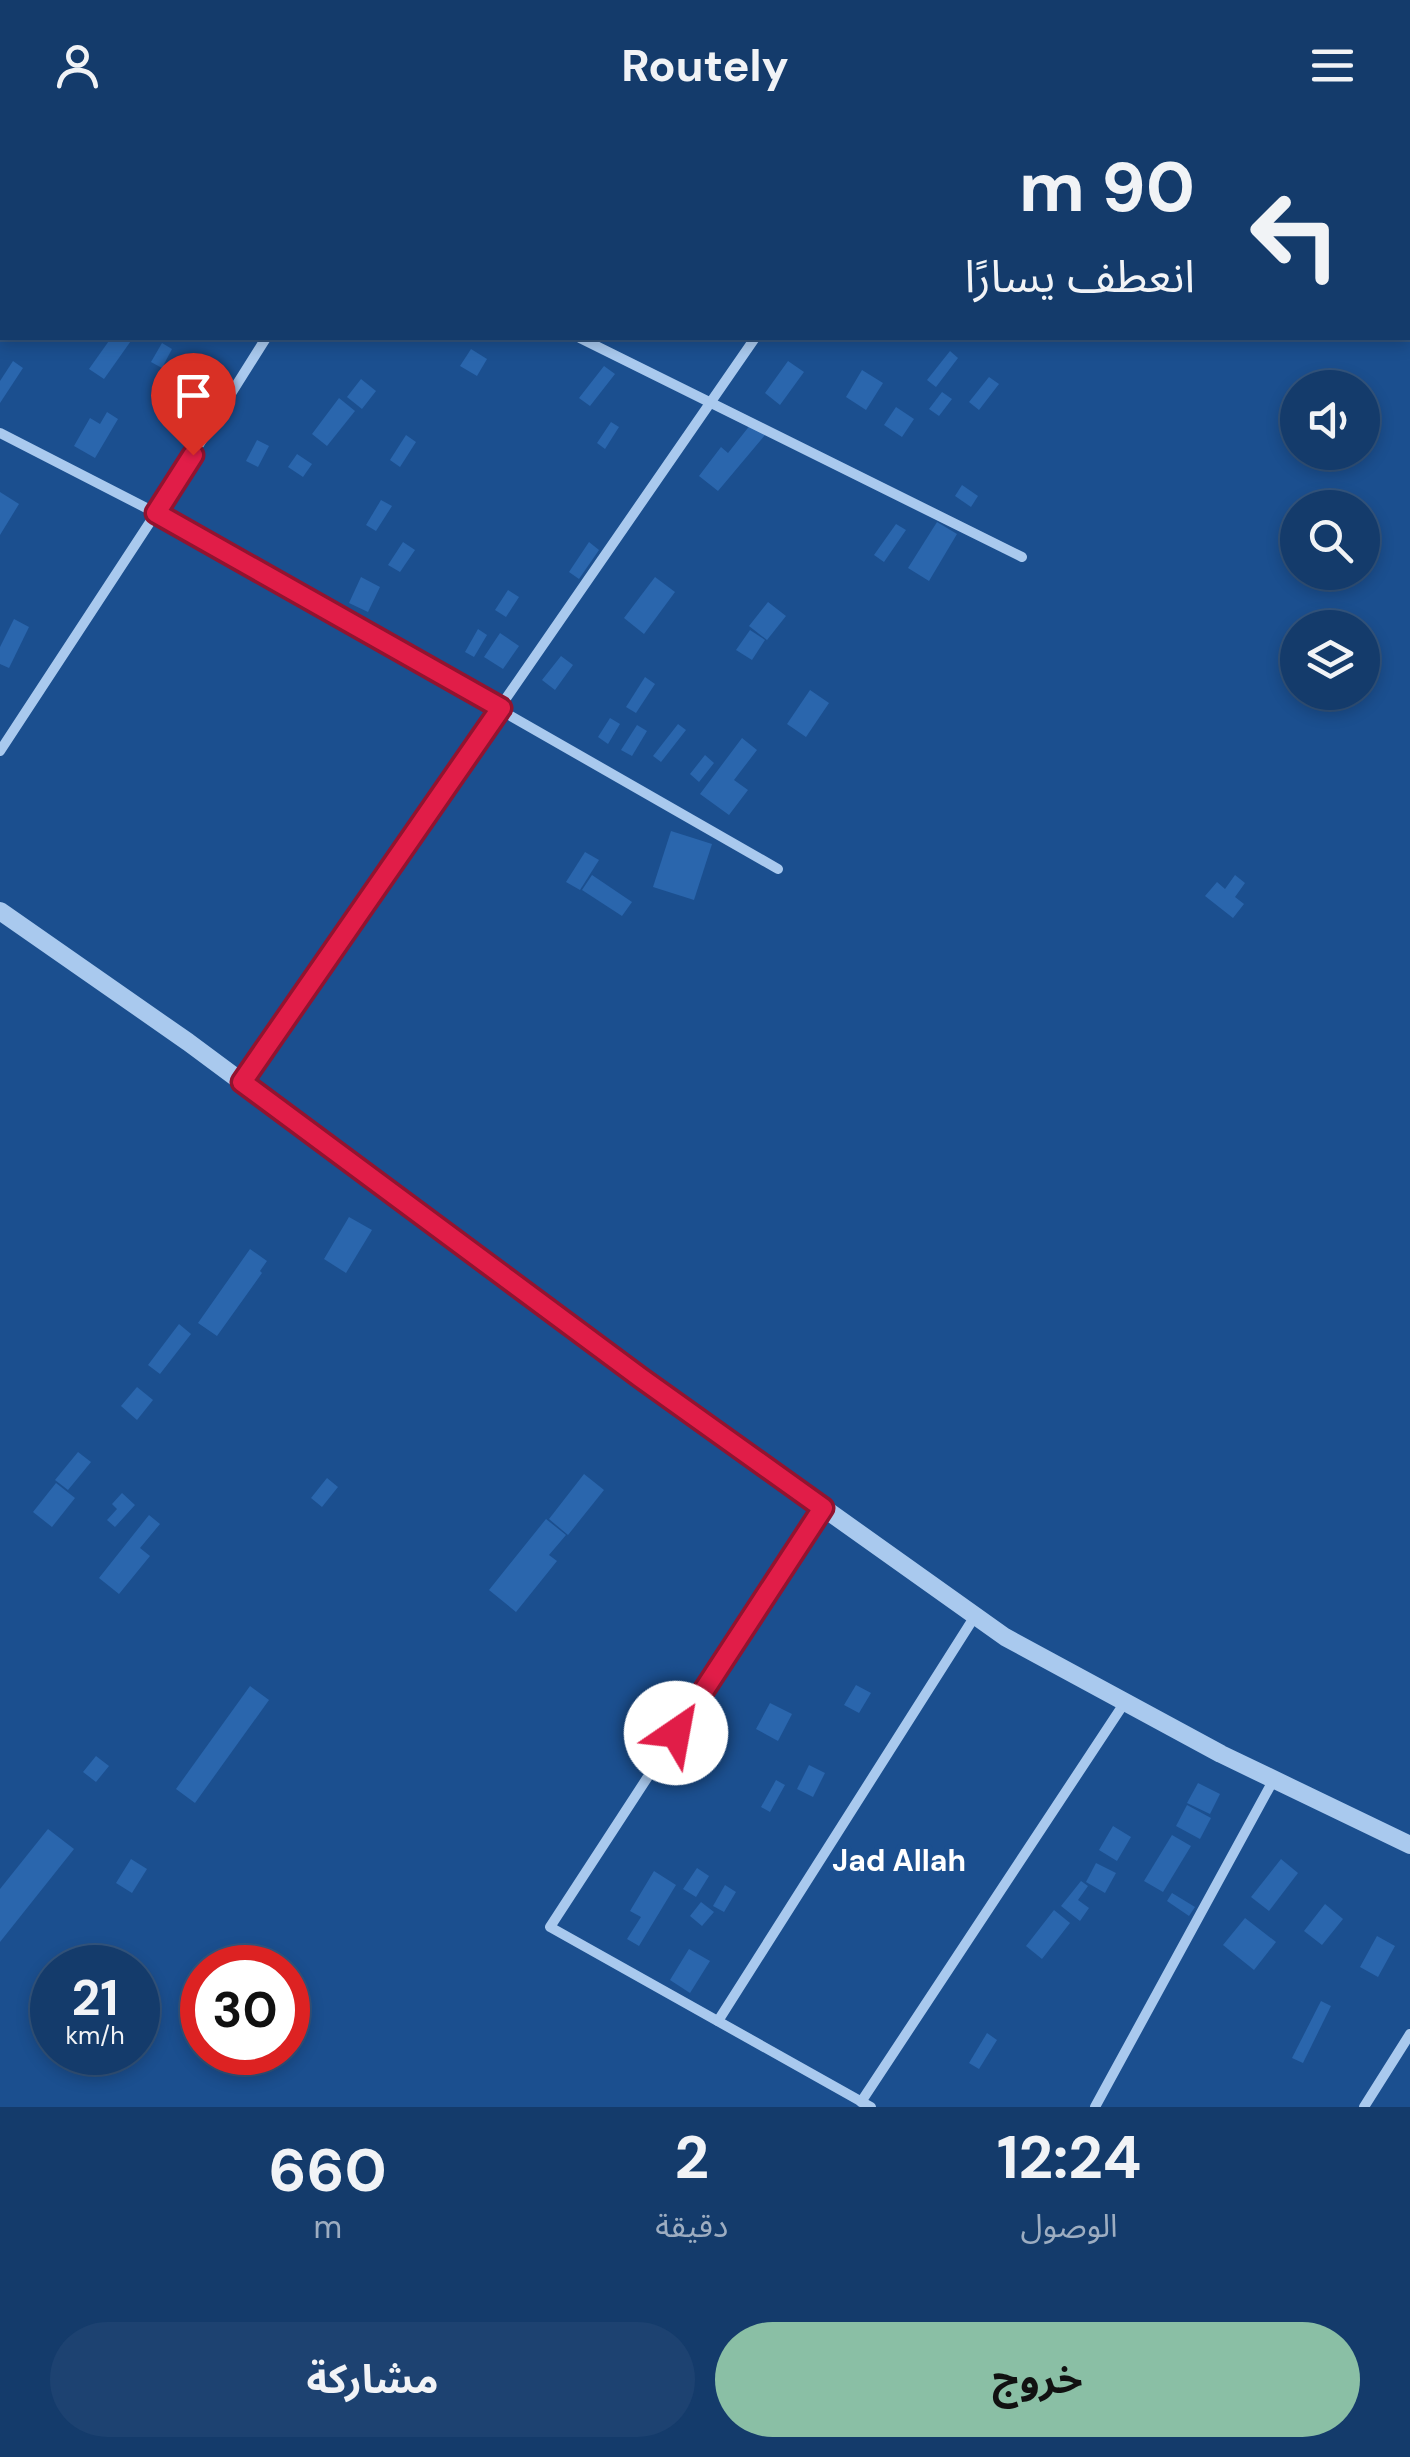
<!DOCTYPE html>
<html lang="ar">
<meta charset="utf-8">
<style>
:root{--surface:#143b6b;--page:#1d4271;--text:#f1f3f6;--muted:#9dadc1;--line:#33557e;--accent:#8abfa5}
body{margin:0;font-family:"DM Sans","Noto Sans Arabic",sans-serif;background:var(--page);color:var(--text);direction:rtl;height:100vh;display:flex;flex-direction:column;font-size:38px;white-space:nowrap}
*{box-sizing:border-box;margin:0}
p{font-size:32px;color:var(--muted)}
.icon{flex:none;width:55px;height:55px;fill:none;stroke:currentColor;stroke-width:2;stroke-linecap:round;stroke-linejoin:round}
.map{position:relative;height:1977px;overflow:hidden;direction:ltr}
.panel{display:flex;flex-direction:column;background:var(--surface);flex:1}
.panel>*{flex:none}
.guide{position:absolute;left:0px;top:0px;width:1410px;height:210px;box-shadow:0 5px 15px #0003,0 0 0 2px var(--line);direction:rtl;background:#143b6b;color:var(--text);overflow:hidden}
.fabs{position:absolute;left:1280px;top:240px;display:grid;gap:20px}
.fabs a{display:grid;place-items:center;width:100px;height:100px;border-radius:50%;background:var(--surface);box-shadow:0 5px 15px #0003,0 0 0 2px var(--line);font-size:50px}
.speed{position:absolute;left:30px;top:1815px;display:flex;gap:20px;font-size:50px;font-weight:700;text-align:center}
.speed>*{display:grid;place-content:center;width:130px;height:130px;border-radius:50%;background:var(--surface);box-shadow:0 5px 15px #0003,0 0 0 2px var(--line);line-height:1}
.speed small{font-size:25px;font-weight:400}
.speed .limit{border:15px solid #d22;background:#fff;color:#111}
.pin{position:absolute;display:grid;place-items:center;width:85px;height:85px;color:#fff;margin:-102px -42px;border-radius:50% 50% 50% 0;rotate:-45deg;box-shadow:0 0 10px #0007}
.pin .icon{rotate:45deg}
.me{position:absolute;width:110px;margin:-55px;rotate:33deg;stroke-linejoin:round;filter:drop-shadow(0 0 8px #0008)}
.turn{display:flex;align-items:center;gap:35px;height:210px;padding:0 50px;font-size:45px}
.turn .icon{width:130px;height:130px;stroke-width:2.5}
.turn b{display:block;font-size:70px;line-height:85px}
.eta{display:flex;justify-content:space-evenly;align-items:center;height:170px;text-align:center}
.eta b{font-size:60px;font-weight:700;line-height:70px}
.primary-button{display:flex;gap:20px;margin-top:auto;padding:20px 50px}
.primary-button a{flex:1;height:115px;border-radius:60px;background:var(--accent);color:#111;font-size:40px;font-weight:700;line-height:115px;text-align:center}
.primary-button a+a{background:var(--page);color:var(--text)}
header{display:flex;justify-content:space-between;align-items:center;height:130px;padding:0 50px;background:var(--surface);font-size:45px;font-weight:700}
.map>svg:first-child{display:block}
.building{fill:#2a66ad}
.lines{fill:none;stroke-linecap:round;stroke-linejoin:round}
.minor{stroke:#a9c9ee;stroke-width:10}
.tertiary{stroke:#a9c9ee;stroke-width:18}
.rail{stroke:#fff;stroke-width:6;stroke-dasharray:18 8;stroke-linecap:butt}
.route-casing{stroke:#92132f;stroke-width:25}
.route{stroke:#e11d48;stroke-width:18}
.labels{text-anchor:middle;dominant-baseline:central;stroke-width:10;stroke-linejoin:round;paint-order:stroke}
.quarter-label{font-size:30px;font-weight:bold;fill:#fff;stroke:#1b4f8f}
</style>
<header><svg class="icon" aria-label="menu" viewBox="0 0 24 24"><path d="M4 6h16M4 12h16M4 18h16"/></svg>Routely<svg class="icon" aria-label="person" viewBox="0 0 24 24"><circle cx="12" cy="8" r="4"/><path d="M4 21q1-7 8-7t8 7"/></svg></header>
<div class="map">
<svg width="1410" height="1977" viewBox="0 0 1410 1977">
<rect width="100%" height="100%" fill="#1b4f8f"/>
<g class="building">
<path d="M111 208H133L104 249 89 239Z"/>
<path d="M162 213 172 219 162 238 151 232Z"/>
<path d="M471 219 487 229 477 246 460 236Z"/>
<path d="M950 221 958 228 936 257 927 250Z"/>
<path d="M13 231 23 238 0 273V251Z"/>
<path d="M788 231 804 242 780 275 765 263Z"/>
<path d="M604 236 615 244 590 276 579 268Z"/>
<path d="M862 240 883 253 866 280 846 267Z"/>
<path d="M989 247 999 254 979 280 969 272Z"/>
<path d="M361 249 376 261 362 279 347 267Z"/>
<path d="M942 262 952 269 939 286 929 279Z"/>
<path d="M339 268 355 281 327 316 312 304Z"/>
<path d="M896 277 914 289 902 307 884 295Z"/>
<path d="M107 282 118 289 95 328 74 316 90 288 100 294Z"/>
<path d="M611 292 619 297 605 319 597 313Z"/>
<path d="M751 294 765 305 718 361 699 346 721 317 728 323Z"/>
<path d="M406 305 416 312 400 337 390 330Z"/>
<path d="M257 310 269 316 258 337 246 331Z"/>
<path d="M297 324 312 334 303 347 288 337Z"/>
<path d="M962 355 978 366 971 377 955 366Z"/>
<path d="M0 362 19 374 0 405Z"/>
<path d="M381 370 392 376 376 401 366 395Z"/>
<path d="M937 392 957 404 929 451 908 438Z"/>
<path d="M896 394 906 400 884 432 874 425Z"/>
<path d="M403 412 415 420 400 442 388 435Z"/>
<path d="M589 412 599 420 579 449 569 442Z"/>
<path d="M361 447 380 457 368 482 349 473Z"/>
<path d="M655 447 675 462 644 504 624 488Z"/>
<path d="M508 460 519 467 506 487 495 480Z"/>
<path d="M768 472 786 486 767 510 749 496Z"/>
<path d="M14 489 29 497 9 538 0 534V517Z"/>
<path d="M478 499 487 505 474 527 465 522Z"/>
<path d="M750 500 765 510 752 530 736 520Z"/>
<path d="M500 503 519 516 503 539 484 527Z"/>
<path d="M561 526 573 535 555 560 542 550Z"/>
<path d="M645 547 655 554 636 583 626 577Z"/>
<path d="M810 560 829 573 806 607 787 594Z"/>
<path d="M610 588 620 594 608 614 598 607Z"/>
<path d="M678 594 686 600 661 632 653 626Z"/>
<path d="M637 595 647 601 632 626 621 620Z"/>
<path d="M742 608 757 620 734 650 748 660 729 685 700 664Z"/>
<path d="M705 625 714 633 699 652 690 644Z"/>
<path d="M671 701 712 714 694 770 653 757Z"/>
<path d="M585 722 599 730 580 760 566 752Z"/>
<path d="M592 745 632 772 622 786 582 760Z"/>
<path d="M1235 745 1245 753 1235 767 1244 774 1233 788 1205 766 1217 752 1225 759Z"/>
<path d="M349 1087 372 1100 346 1143 324 1129Z"/>
<path d="M250 1119 267 1131 260 1141 262 1143 217 1206 198 1193Z"/>
<path d="M179 1194 191 1204 160 1244 148 1235Z"/>
<path d="M137 1257 153 1270 137 1290 121 1276Z"/>
<path d="M78 1322 91 1332 68 1360 55 1350Z"/>
<path d="M584 1344 604 1360 568 1405 549 1389Z"/>
<path d="M327 1348 338 1357 322 1377 311 1368Z"/>
<path d="M56 1353 75 1368 52 1397 33 1382Z"/>
<path d="M122 1363 135 1375 115 1397 107 1390 117 1379 112 1374Z"/>
<path d="M149 1385 160 1394 140 1418 150 1426 119 1464 99 1448Z"/>
<path d="M546 1389 566 1405 549 1425 557 1431 516 1482 489 1460Z"/>
<path d="M856 1555 871 1563 859 1583 844 1575Z"/>
<path d="M250 1556 269 1570 195 1673 176 1659Z"/>
<path d="M770 1573 792 1584 778 1611 756 1599Z"/>
<path d="M96 1626 109 1636 96 1652 83 1642Z"/>
<path d="M809 1635 825 1643 813 1667 797 1659Z"/>
<path d="M776 1650 785 1655 770 1682 761 1677Z"/>
<path d="M1198 1653 1220 1664 1210 1684 1187 1673Z"/>
<path d="M1187 1675 1211 1688 1200 1709 1176 1696Z"/>
<path d="M1113 1696 1131 1707 1117 1731 1099 1720Z"/>
<path d="M48 1699 74 1719 0 1812V1759Z"/>
<path d="M1172 1705 1191 1716 1163 1762 1144 1751Z"/>
<path d="M131 1729 147 1739 132 1763 116 1753Z"/>
<path d="M1281 1729 1298 1743 1269 1781 1251 1767Z"/>
<path d="M1096 1733 1116 1743 1105 1763 1086 1752Z"/>
<path d="M697 1738 709 1746 696 1767 683 1759Z"/>
<path d="M654 1741 676 1755 639 1816 627 1809 641 1787 630 1781Z"/>
<path d="M1081 1751 1088 1756 1078 1770 1089 1778 1080 1791 1061 1776Z"/>
<path d="M725 1755 736 1762 724 1782 713 1776Z"/>
<path d="M1172 1763 1195 1777 1189 1786 1167 1771Z"/>
<path d="M701 1772 714 1782 702 1796 690 1786Z"/>
<path d="M1325 1774 1343 1789 1322 1815 1304 1801Z"/>
<path d="M1054 1780 1070 1793 1042 1829 1026 1816Z"/>
<path d="M1245 1788 1276 1812 1254 1840 1223 1815Z"/>
<path d="M1377 1806 1395 1816 1378 1847 1360 1837Z"/>
<path d="M689 1819 710 1831 690 1863 670 1850Z"/>
<path d="M1321 1871 1331 1876 1303 1933 1292 1928Z"/>
<path d="M987 1903 997 1910 979 1939 969 1933Z"/>
</g>
<g class="lines">
<g class="minor">
<path d="M152 0 157 2"/>
<path d="M398 2 399 0"/>
<path d="M898 2 900 0"/>
<path d="M580 208 1022 427"/>
<path d="M0 303 156 383 778 739"/>
<path d="M0 621 156 383 266 208"/>
<path d="M241 952 755 208"/>
<path d="M823 1378 550 1797 871 1977"/>
<path d="M718 1891 975 1486"/>
<path d="M861 1972 1125 1572"/>
<path d="M1095 1977 1274 1649"/>
<path d="M1364 1977 1410 1904"/>
</g>
<path class="tertiary" d="M0 781 188 912 641 1248 1005 1507 1221 1624 1410 1715"/>
<g class="rail">
<path d="M1042 0 1047 2"/>
<path d="M1408 178 1410 179"/>
</g>
</g>
<g class="lines">
<defs>
<path id="route" d="M193 325 156 383 501 578 242 952 641 1248 823 1378 676 1603"/>
</defs>
<use href="#route" class="route-casing"/>
<use href="#route" class="route"/>
</g>
<g class="labels">
<g class="quarter-label">
<text x="899" y="1730">Jad Allah</text>
</g>
</g>
</svg>
<div class="fabs">
<a><svg class="icon" aria-label="sound" viewBox="0 0 24 24"><path d="M4 9h4l5-4v14l-5-4H4zM17 9q2 3 0 6"/></svg></a>
<a><svg class="icon" aria-label="search" viewBox="0 0 24 24"><circle cx="10" cy="10" r="6"/><path d="M15 15l6 6"/></svg></a>
<a><svg class="icon" aria-label="layers" viewBox="0 0 24 24"><path d="M12 4l9 5-9 5-9-5zM3 14l9 5 9-5"/></svg></a>
</div>
<div class="speed"><div>21<small>km/h</small></div><div class="limit">30</div></div>
<div class="pin" style="left:193px;top:325px;background:#d93025"><svg class="icon" aria-label="arrive" viewBox="0 0 24 24"><path d="M6 21V4h12l-3 4 3 4H6"/></svg></div>
<svg class="me" style="left:676px;top:1603px" viewBox="-20 -20 40 40"><circle r="19" fill="#fff"/><path d="M0-13L10 11 0 6-10 11z" fill="#e11d48"/></svg>
<div class="guide">
<div class="turn"><svg class="icon" aria-label="left" viewBox="0 0 24 24"><path d="M17 20v-9H6M10 6l-5 5 5 5"/></svg><div><b>90 m</b>انعطف يسارًا</div></div>
</div>
</div>
<section class="panel">
<div class="eta">
<div><b>12:24</b><p>الوصول</p></div>
<div><b>2</b><p>دقيقة</p></div>
<div><b>660</b><p>m</p></div>
</div>
<div class="primary-button"><a>خروج</a><a>مشاركة</a></div>
</section>
